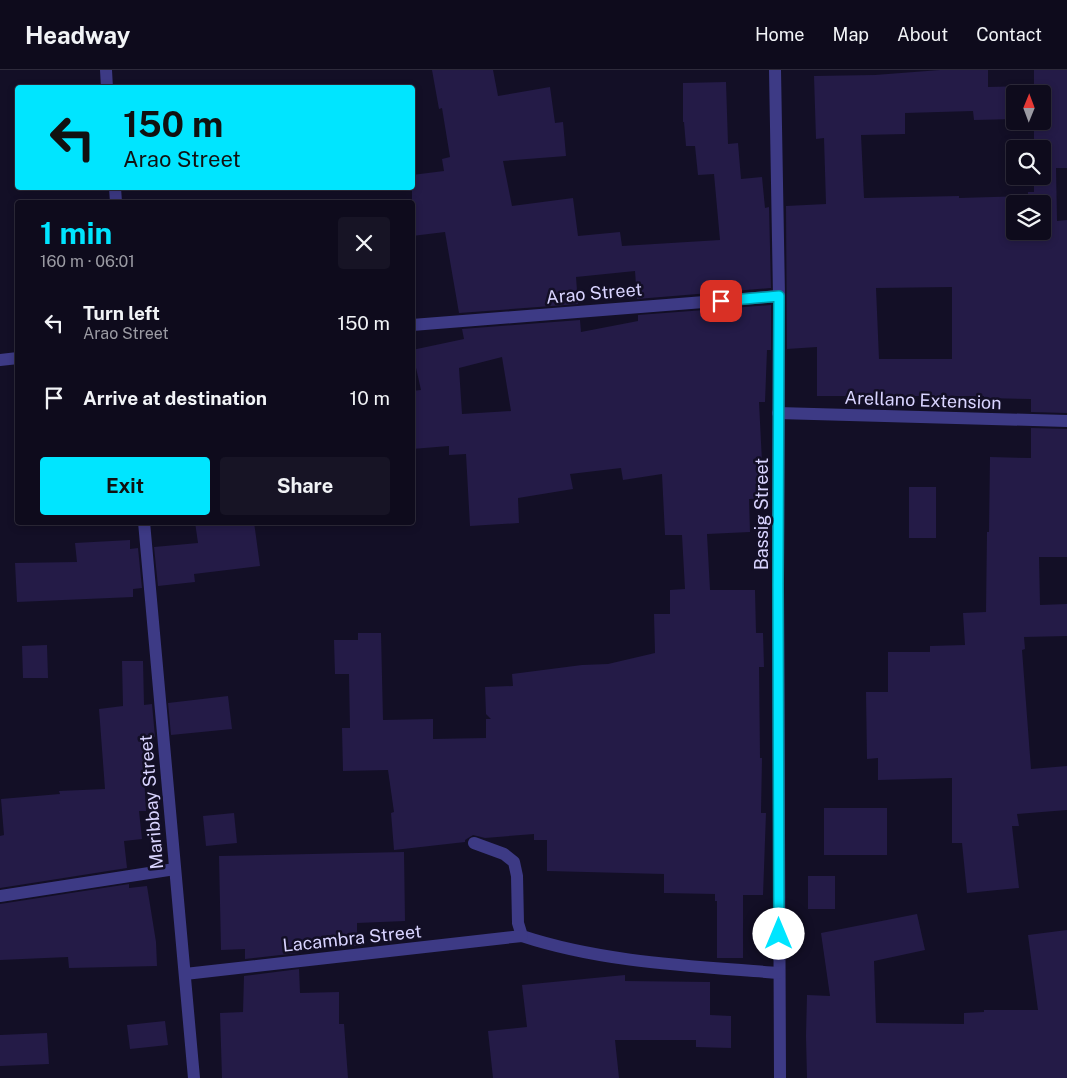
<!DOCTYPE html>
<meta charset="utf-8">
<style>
:root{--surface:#0e0b1c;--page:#171425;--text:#f1f3f6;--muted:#9b9ba3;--line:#2e2b3b;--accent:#00e5ff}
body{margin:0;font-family:"Public Sans",sans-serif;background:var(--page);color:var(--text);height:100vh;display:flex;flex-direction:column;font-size:19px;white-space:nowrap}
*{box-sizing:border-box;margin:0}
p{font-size:16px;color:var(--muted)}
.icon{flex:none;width:28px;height:28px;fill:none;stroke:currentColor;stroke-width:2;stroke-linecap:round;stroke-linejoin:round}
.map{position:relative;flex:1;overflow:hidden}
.panel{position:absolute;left:15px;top:130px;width:400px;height:325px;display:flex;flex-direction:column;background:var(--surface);border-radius:5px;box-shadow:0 2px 8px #0003,0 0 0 1px var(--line)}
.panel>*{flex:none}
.hud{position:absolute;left:15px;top:15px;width:400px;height:105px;border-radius:5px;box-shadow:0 2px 8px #0003,0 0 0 1px var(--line);background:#00e5ff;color:#111;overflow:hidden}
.needle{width:32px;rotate:1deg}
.fabs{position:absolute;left:1006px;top:15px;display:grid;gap:10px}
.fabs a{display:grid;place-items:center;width:45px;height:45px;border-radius:5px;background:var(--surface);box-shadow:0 2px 8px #0003,0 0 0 1px var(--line);font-size:25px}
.pin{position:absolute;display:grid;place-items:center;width:42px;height:42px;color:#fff;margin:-21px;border-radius:10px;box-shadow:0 2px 8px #0006}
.me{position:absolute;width:55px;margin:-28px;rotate:0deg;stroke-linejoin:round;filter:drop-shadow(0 0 4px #0008)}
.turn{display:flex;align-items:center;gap:18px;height:105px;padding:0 25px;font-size:22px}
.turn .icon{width:65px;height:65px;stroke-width:2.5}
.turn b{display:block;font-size:35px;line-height:42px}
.round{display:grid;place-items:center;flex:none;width:52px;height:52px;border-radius:5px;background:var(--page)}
.summary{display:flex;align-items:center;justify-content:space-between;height:85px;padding:0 25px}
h1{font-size:30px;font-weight:700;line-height:38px;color:var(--accent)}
.cta{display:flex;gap:10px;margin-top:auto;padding:10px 25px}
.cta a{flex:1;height:58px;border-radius:5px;background:var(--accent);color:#111;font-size:20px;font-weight:700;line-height:58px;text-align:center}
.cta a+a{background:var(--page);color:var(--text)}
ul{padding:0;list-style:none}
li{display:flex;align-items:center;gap:15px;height:75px;padding:0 25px}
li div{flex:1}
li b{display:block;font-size:19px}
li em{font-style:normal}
header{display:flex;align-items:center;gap:30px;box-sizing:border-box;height:70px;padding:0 25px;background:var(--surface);border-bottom:1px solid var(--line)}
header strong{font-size:24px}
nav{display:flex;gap:28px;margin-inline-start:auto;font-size:18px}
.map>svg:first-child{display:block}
.building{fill:#241b47;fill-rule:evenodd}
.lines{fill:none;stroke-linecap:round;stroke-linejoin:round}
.minor{stroke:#3d3a85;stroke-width:12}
.tertiary{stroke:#3d3a85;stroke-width:12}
.route-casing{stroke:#0095a6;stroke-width:12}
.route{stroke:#00e5ff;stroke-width:9}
.labels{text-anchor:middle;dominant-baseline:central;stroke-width:5;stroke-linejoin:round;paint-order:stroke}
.street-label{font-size:18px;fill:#d9d4ff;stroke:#130f26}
</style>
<header>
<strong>Headway</strong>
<nav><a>Home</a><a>Map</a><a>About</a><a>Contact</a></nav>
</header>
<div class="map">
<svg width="1067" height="1008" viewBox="0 0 1067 1008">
<rect width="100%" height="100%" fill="#130f26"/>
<g class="building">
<path d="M432 0H493L498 26 550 17 555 53 563 52 566 86 503 91 512 136 573 128 578 166 620 162 622 176 720 170 714 104 698 105 695 76H686L684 52H683V13L726 12 728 74 738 73 741 109 762 107 765 138 769 137 771 218 637 229 635 201 576 207 578 234 459 243 445 162 412 166V105L444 101 442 89 450 87 442 38 439 39Z"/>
<path d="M940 0H988V17L1034 16V0H1067V98H1056L1057 151 1067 150V343L1031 342V329L984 328V326H817V277L787 279 786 136 826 134 824 68 816 69 814 6 875 5ZM1015 24H1042V51H1034V79H1042V106H1034V122H1028V126L959 128V126L864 128 861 65 905 64V43L973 41 974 50 1015 49ZM1015 134H1042V161H1015ZM952 217V289H879L876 218Z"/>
<path d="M771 235V280H767L765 332H759L762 392 767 428 749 429 750 462 707 464 710 520H755L756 563H763L764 597H759L760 688H762L761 743H766L763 825H743V888H717V831H715V824L664 823V804L547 801V770H534V764L485 768 473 765 465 770V772L394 780 391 743 394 742 388 700 343 701 342 658H350L349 604H335L334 570H358V563H381L383 650 433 649V669L486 668V649H491L486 644 485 617 513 616 512 604 582 595 608 594 655 583 654 544H670V520L685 519 682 465H665L662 404 623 410 621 398 570 404 573 419 518 428 519 453 470 456 466 384 449 385V376L412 379V321L421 320 412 280 464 269 462 259 580 250 581 262 638 251V245ZM502 287 511 341 462 344 459 298Z"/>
<path d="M1031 358 1067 359V487H1039L1040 535 1067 534V566L1024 567 1025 579 1022 580 1031 699 1067 696V740L1017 744 1019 756H1012L1019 818 967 823 962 773H952V708L878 710V688L867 689 866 622H888V582H930V576L965 575 963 543 986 542 987 462H989L990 387 1031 388Z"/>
<rect x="909" y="417" width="27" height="51"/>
<path d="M195 452H254L260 496 194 504 195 512 158 516 154 477 198 473Z"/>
<path d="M130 470V479L138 478 142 518 133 519V527L17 532 15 493 77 492 75 473Z"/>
<path d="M47 575 48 608H23L22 576Z"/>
<path d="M122 591H143L144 635 152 634 155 667 148 668 150 685 143 686 146 741H139L142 769 124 771 127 798 0 818V766L4 765 1 729 60 724 59 721 105 719 99 639 123 636Z"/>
<path d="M228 626 232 659 171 665 168 633Z"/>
<rect x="824" y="738" width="63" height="47"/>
<path d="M234 743 237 773 206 776 203 746Z"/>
<path d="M404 782 405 851 357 853V876L298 878V883L245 889V879L221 880 219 786Z"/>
<rect x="808" y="806" width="27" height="33"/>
<path d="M129 814V818L147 816 156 872 157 896 69 898 68 887 0 890V834Z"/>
<path d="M917 844 925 880 874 891 876 953 964 954V943L984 942V940H1038L1028 865 1067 860V1008H807L806 966 807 925 830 926 821 863Z"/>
<path d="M299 899 300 923 339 922V954H344L348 1008H222L220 943 243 942 244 906Z"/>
<path d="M625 905V911L710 912V945L731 946V978L696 977V970H615L619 1008H493L488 961 527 957 522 915Z"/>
<path d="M165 951 168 975 130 979 127 955Z"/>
<path d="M47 963 49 994 0 996V965Z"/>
</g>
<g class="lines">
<g class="minor">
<path d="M775 0 779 226 778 515 780 1008"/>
<path d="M412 255 779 226"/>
<path d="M0 290 18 288"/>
<path d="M778 343 1067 351"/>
<path d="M474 773 504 784 514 792 517 806 518 853 522 866C604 893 693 896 779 903"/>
<path d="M0 826 175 799"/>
<path d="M185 904 522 866"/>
</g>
<g class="tertiary">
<path d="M106 0 107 18"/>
<path d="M115 118 116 132"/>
<path d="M144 452 194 1008"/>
</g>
</g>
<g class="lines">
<defs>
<path id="route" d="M721 231 779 226 778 515 779 864"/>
</defs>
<use href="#route" class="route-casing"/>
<use href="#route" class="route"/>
</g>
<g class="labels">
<g class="street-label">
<text transform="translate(594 223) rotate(-5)">Arao Street</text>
<text transform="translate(923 330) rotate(2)">Arellano Extension</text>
<text transform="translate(761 444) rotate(-90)">Bassig Street</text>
<text transform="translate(151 732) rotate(-95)">Maribbay Street</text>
<text transform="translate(352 868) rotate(-6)">Lacambra Street</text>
</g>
</g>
</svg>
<div class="fabs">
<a><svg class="needle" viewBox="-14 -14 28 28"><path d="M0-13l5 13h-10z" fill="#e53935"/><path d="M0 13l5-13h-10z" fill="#9b9ba3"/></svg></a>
<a><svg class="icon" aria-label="search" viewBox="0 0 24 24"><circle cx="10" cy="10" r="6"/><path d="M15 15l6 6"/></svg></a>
<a><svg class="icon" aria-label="layers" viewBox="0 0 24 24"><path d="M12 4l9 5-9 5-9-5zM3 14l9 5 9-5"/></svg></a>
</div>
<div class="pin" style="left:721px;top:231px;background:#d93025"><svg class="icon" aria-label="arrive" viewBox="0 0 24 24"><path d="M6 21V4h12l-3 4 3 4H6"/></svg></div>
<svg class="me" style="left:779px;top:864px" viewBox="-20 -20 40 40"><circle r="19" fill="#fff"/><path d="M0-13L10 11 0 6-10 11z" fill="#00e5ff"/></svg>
<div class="hud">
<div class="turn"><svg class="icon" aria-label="left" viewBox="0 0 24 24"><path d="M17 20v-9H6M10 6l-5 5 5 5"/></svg><div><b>150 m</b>Arao Street</div></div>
</div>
<section class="panel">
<div class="summary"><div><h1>1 min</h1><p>160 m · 06:01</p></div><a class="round"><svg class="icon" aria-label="close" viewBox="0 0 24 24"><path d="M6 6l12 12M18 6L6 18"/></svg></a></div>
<ul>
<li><svg class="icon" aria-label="left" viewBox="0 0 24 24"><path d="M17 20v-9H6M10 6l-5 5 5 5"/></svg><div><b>Turn left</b><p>Arao Street</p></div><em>150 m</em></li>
<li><svg class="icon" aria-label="arrive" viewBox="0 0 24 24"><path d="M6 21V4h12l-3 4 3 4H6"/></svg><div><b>Arrive at destination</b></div><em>10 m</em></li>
</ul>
<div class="cta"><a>Exit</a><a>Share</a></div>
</section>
</div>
